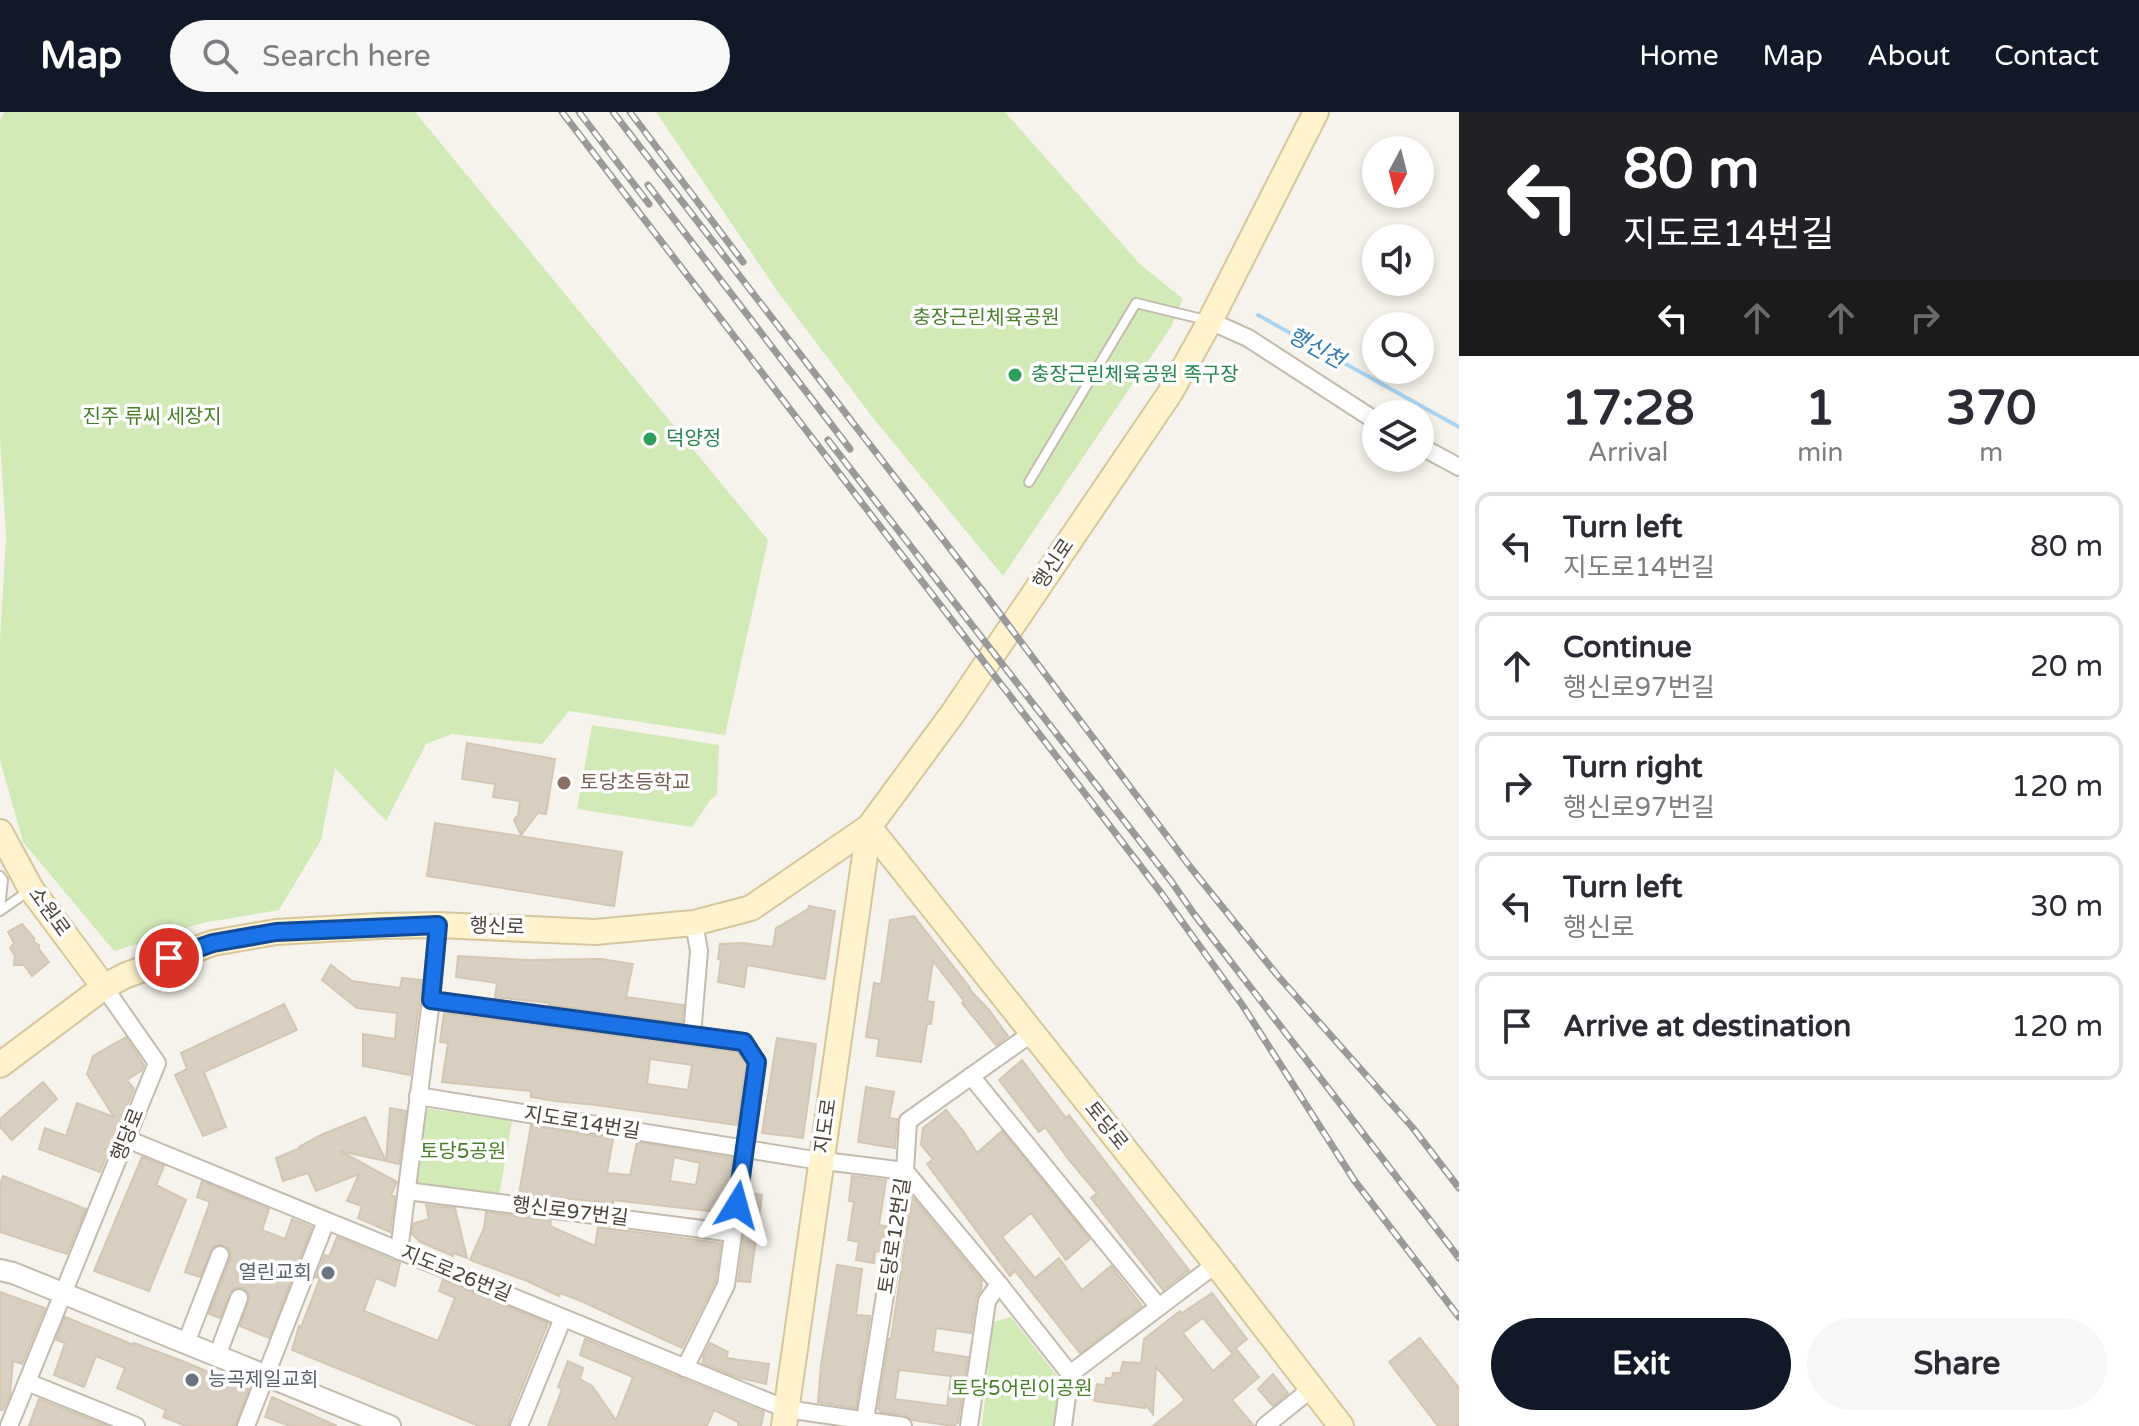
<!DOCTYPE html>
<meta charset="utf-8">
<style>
:root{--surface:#fff;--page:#f7f7f7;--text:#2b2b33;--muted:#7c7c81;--line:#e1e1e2;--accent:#111827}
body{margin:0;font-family:"Varela Round","Noto Sans KR",sans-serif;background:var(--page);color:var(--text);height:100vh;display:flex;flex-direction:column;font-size:30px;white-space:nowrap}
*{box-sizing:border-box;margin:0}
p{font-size:26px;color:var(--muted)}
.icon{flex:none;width:44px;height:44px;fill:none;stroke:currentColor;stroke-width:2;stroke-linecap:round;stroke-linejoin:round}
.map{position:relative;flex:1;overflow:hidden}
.panel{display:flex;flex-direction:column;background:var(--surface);width:680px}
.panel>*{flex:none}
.guide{background:#202124;color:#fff;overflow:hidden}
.needle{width:52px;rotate:187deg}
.controls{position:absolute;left:1362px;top:24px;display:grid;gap:16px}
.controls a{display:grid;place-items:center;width:72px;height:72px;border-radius:50%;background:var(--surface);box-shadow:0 4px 12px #0003;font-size:40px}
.pin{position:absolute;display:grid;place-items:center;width:68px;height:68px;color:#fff;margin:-34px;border:4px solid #fff;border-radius:50%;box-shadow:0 2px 8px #0007}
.me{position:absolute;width:88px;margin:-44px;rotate:8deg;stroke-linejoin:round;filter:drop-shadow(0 0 6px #0008)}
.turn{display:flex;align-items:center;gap:28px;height:168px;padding:0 32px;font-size:36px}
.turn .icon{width:104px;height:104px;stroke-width:2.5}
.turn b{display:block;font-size:56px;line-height:68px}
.lanes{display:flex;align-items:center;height:76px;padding:0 32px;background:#0003;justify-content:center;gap:40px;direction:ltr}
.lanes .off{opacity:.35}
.eta{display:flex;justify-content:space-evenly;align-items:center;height:136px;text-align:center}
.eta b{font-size:48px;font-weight:800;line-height:56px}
.primary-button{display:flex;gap:16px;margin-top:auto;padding:16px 32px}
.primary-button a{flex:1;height:92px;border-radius:48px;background:var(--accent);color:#fff;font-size:32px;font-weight:800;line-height:92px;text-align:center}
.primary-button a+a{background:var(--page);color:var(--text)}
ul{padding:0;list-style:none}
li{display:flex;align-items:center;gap:24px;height:108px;margin:0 16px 12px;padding:0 16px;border:4px solid var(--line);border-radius:16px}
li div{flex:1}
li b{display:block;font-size:30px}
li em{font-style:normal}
header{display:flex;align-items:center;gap:48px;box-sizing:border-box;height:112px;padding:0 40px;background:var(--accent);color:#fff}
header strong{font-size:38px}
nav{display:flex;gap:44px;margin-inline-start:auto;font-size:28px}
.search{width:560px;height:72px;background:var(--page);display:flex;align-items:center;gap:20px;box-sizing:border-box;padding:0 28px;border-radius:44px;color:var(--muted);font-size:30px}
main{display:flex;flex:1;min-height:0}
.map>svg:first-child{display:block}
.green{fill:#d2eab5}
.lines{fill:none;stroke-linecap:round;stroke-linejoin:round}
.stream{stroke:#a9d4f2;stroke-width:4}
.building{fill:#d8cfc1;stroke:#d3c7b4;stroke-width:2;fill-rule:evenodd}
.service-casing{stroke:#c2bbae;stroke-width:12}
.minor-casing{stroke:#c2bbae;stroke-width:20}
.tertiary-casing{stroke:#c2bbae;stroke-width:24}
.secondary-casing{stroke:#d6c79b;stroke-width:28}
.service{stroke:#fff;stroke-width:8}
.minor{stroke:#fff;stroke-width:16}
.tertiary{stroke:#fff;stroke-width:20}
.secondary{stroke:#fff3cd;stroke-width:24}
.rail-casing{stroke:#9a9a9a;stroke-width:7}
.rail{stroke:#fff;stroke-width:4;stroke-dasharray:12;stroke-linecap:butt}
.route-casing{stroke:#114b97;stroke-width:20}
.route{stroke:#1a73e8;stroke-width:14}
.leisure-dot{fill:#2e9e5b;stroke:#fff;stroke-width:3}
.education-dot{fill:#8d6e63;stroke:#fff;stroke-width:3}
.worship-dot{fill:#6b7280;stroke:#fff;stroke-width:3}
.labels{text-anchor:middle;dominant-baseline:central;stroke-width:7;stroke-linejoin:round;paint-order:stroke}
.park-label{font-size:20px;fill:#4a7f2a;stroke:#fff}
.leisure-label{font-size:20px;fill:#27864d;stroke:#fff;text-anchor:start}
.street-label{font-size:20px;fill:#4b4439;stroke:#fff}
.education-label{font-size:20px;fill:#785e54;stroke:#fff;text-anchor:start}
.worship-label{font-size:20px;fill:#5b616d;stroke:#fff;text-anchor:end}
.water-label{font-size:22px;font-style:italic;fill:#2e7ab2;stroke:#fff}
</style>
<header>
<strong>Map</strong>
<div class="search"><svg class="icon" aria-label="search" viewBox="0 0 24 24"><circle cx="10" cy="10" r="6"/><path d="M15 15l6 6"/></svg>Search here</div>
<nav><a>Home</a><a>Map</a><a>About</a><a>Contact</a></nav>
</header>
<main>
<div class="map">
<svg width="1459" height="1314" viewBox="0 0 1459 1314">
<rect width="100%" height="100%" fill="#f6f3ec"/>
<g class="green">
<path d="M4 0H415L768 428 725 623 569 599 542 632 452 622 426 632 386 709 335 656 321 728 279 798 202 811 114 839 23 730 0 648V529L6 425 0 326V8Z"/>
<path d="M656 0H1005L1140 152 1183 187 1171 215 1003 464 873 306 778 180Z"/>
<path d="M592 613 719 633 717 683 711 687 692 715 577 697Z"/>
<path d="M426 996 512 1009 499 1084 414 1071Z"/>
<path d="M1011 1205 1061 1269 1057 1314H982L993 1210Z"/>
</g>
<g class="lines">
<path class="stream" d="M1258 203 1459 315"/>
</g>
<g class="building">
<path d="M467 631 555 647 546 702 538 701 521 723 514 708 518 703 520 689 493 685 495 672 462 667Z"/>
<path d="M435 711 622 740 614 794 427 764Z"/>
<path d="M809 794 835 799 825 867 747 853 744 875 718 870 721 848 718 847 720 832 743 831 773 835 776 816 808 797Z"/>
<path d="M914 804 970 876 969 877 989 898 1008 924 996 933 962 891 964 889 933 849 927 889 934 890 931 912H927L921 950 877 944 879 927 866 925 874 871 881 872 890 808Z"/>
<path d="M22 812 34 826V830L39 833V837L49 850 32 864 24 853H14L15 844 10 836 14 831 8 820Z"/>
<path d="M458 844 527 848 601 847 633 852 626 885 684 893 682 911 549 893V891L495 885 497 871 456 865Z"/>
<path d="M331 853 352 869 400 876 402 866 422 868 410 963 363 954V922L395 927 397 901 357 896 322 868Z"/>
<path d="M284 892 297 918 204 960 226 1015 203 1024 175 963 187 957 181 941Z"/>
<path d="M444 901 738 940 746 953 737 1013 596 993 554 989 531 985V979L442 970 448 931 440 930ZM650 947 692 953 688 978 647 972Z"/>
<path d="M126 925 144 953 142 958 127 968 134 977 100 1060 39 1037 45 1016 66 1024 77 991 114 1005 87 962 93 944Z"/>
<path d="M777 926 816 932 803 1026 762 1021Z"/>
<path d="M1022 948 1066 1006 1069 1003 1189 1158 1163 1178 1091 1086 1097 1081 1069 1048 1045 1015 1039 1020 999 968Z"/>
<path d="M43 970 57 987 12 1028 0 1015V1007Z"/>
<path d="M866 975 894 980 889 1006 897 1007 895 1036 858 1030Z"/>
<path d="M390 996 406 999 399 1052 386 1049Z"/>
<path d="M946 998 964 1020 977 1041 1002 1019 1090 1127 1066 1148 1031 1101 1002 1125 1035 1166 1059 1146 1082 1178 1111 1154 1142 1194 1080 1241 1015 1159 1010 1164 927 1052 933 1047 921 1033 923 1016Z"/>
<path d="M365 1005 386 1049 340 1039 397 1070 391 1083 395 1085 390 1120 358 1106 362 1094 347 1089 359 1062 316 1079 308 1061 283 1069 276 1046 300 1036 299 1035 321 1023Z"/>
<path d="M531 1013 613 1027 607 1061 630 1063 637 1030 733 1046 725 1101 613 1088V1091L519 1082ZM674 1045 700 1051 696 1073 670 1069Z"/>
<path d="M142 1045 164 1054 156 1073 186 1088 149 1179 94 1159Z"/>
<path d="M3 1064 86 1097 67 1142 0 1120V1073Z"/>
<path d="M852 1064 886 1068 879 1113 885 1114 881 1140 875 1139 874 1151 856 1148 859 1130 848 1128 854 1090 849 1089Z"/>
<path d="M202 1069 269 1097 262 1118 285 1127 292 1107 312 1115 269 1226 240 1214 250 1185 244 1176 236 1175 232 1178 220 1206 209 1202 230 1147 231 1141 228 1136 219 1132 213 1135 200 1165 185 1160 210 1090 197 1085Z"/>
<path d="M750 1081 762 1083 750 1170 738 1169Z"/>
<path d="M912 1085 982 1169 981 1178 976 1187 971 1221 936 1216 933 1240 968 1245 958 1311 953 1314 912 1308 905 1303 881 1300 878 1297 889 1227H891ZM899 1258 951 1264 947 1294 895 1287Z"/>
<path d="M426 1093 455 1096 467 1146 453 1141V1144L420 1130 412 1122 414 1111 429 1107Z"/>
<path d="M486 1100 551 1109 550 1114 595 1134 598 1115 721 1131 715 1170 682 1236 581 1189 560 1181 559 1184 527 1169 470 1148 484 1116Z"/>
<path d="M337 1125 400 1151 395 1174 376 1166 364 1199 438 1229 455 1186 439 1179 443 1168 548 1211 511 1303 508 1314H479L292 1238 299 1214 301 1215 320 1166 316 1165 325 1143 329 1145Z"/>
<path d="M837 1153 862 1157 856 1203 870 1204 856 1296 818 1290 821 1253Z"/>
<path d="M0 1180 45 1196 22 1252 13 1249 10 1283 3 1298H0Z"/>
<path d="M1212 1181 1247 1227 1231 1240 1203 1206 1183 1221 1213 1259 1237 1238 1259 1265 1232 1288 1254 1314H1153L1185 1288 1156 1255 1153 1302 1145 1292V1296L1094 1289 1097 1272 1105 1273 1106 1266H1112L1113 1261H1120L1123 1250 1141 1251 1144 1227 1180 1199 1182 1201Z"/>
<path d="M65 1205 134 1233V1231L185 1250 249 1277 235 1314H186L163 1305 166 1298 117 1276 125 1256 96 1244 84 1275 54 1263 65 1231 56 1228Z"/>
<path d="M1420 1226 1459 1276V1314H1438L1389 1250Z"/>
<path d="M585 1227 764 1300 761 1314H738V1310L714 1298 707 1314H548L562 1277 558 1275 568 1249 583 1256 580 1267 592 1274 616 1308 633 1265 580 1243Z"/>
<path d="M710 1231 728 1240 726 1246 769 1252 766 1272 740 1266 702 1251 704 1245H703Z"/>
<path d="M1273 1262 1288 1281 1273 1294 1258 1277Z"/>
<path d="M272 1285 337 1314H290L265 1305Z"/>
<path d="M39 1287 107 1314H29Z"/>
</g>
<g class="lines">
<defs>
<g id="service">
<path d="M1029 370 1136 191 1206 208"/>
<path d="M0 764 3 768 0 796"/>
<path d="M0 799 30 778"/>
</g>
<g id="minor">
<path d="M1210 209 1248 226 1376 309"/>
<path d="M1420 334 1459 355"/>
<path d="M431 888 744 930 757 950 726 1173 685 1256"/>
<path d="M692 923 699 839 694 811"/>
<path d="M971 964 1158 1194"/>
<path d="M418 984 808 1047 905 1059 999 1172 1070 1262"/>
<path d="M127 1027 786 1297 903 1314"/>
<path d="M407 1079 733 1121"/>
<path d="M399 1139 431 888 438 813"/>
<path d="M186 1231 220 1143"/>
<path d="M217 1244 239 1186"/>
<path d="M27 1270 136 1314"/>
<path d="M9 1314 157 951 104 875"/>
<path d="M246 1314 326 1109"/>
<path d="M519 1314 563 1206"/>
<path d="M864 1314 905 1059 908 1009 1032 921"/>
<path d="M969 1314 987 1189 999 1172"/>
<path d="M1063 1314 1070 1262 1216 1152"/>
<path d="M1265 1314 1311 1277"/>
</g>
<path id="tertiary" d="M0 1158 13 1161 390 1314"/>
<g id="secondary">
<path d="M869 715 1216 1152 1341 1314"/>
<path d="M0 720 31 777 104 875"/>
<path d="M0 953 104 875 124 864 213 831 276 820 379 814 438 813 595 820 694 811 751 796 869 715 953 601 1170 281 1210 209 1316 0"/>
<path d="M784 1314 869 715"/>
</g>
</defs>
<use href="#service" class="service-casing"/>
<use href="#minor" class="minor-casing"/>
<use href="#tertiary" class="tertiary-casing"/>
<use href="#secondary" class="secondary-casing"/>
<use href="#service" class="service"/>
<use href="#minor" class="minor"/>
<use href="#tertiary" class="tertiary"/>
<use href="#secondary" class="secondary"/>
<defs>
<g id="rail">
<path d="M562 0 1162 782 1243 894 1354 1068 1459 1205"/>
<path d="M579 0 649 92"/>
<path d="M613 0 982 478 1191 756 1278 864 1413 1016 1459 1076"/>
<path d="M630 0 743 150"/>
<path d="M648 73 850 337"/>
<path d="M828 328 1171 769 1194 802 1459 1146"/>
</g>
</defs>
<use href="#rail" class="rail-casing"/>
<use href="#rail" class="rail"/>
</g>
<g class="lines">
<defs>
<path id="route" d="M169 846 213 831 276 820 438 813 431 888 744 930 757 950 737 1093"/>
</defs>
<use href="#route" class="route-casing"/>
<use href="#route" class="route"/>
</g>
<g class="leisure-dot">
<circle cx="1015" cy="263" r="8"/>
<circle cx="650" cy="327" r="8"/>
</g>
<circle class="education-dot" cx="564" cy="671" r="8"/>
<g class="worship-dot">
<circle cx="328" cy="1161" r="8"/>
<circle cx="192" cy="1268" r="8"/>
</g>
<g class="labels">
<g class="park-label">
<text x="986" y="206">충장근린체육공원</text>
<text x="152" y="305">진주 류씨 세장지</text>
<text x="463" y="1040">토당5공원</text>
<text x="1022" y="1277">토당5어린이공원</text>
</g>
<g class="leisure-label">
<text x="1031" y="263">충장근린체육공원 족구장</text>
<text x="666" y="327">덕양정</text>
</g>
<g class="street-label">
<text transform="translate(1054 452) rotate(-56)">행신로</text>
<text transform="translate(49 800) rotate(54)">소원로</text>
<text transform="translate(497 815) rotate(2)">행신로</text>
<text transform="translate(582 1011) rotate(9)">지도로14번길</text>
<text transform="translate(826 1014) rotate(-82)">지도로</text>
<text transform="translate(1106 1014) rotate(51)">토당로</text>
<text transform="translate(128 1023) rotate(-68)">행당로</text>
<text transform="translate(570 1100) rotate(7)">행신로97번길</text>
<text transform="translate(895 1124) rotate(-81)">토당로12번길</text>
<text transform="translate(456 1162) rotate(22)">지도로26번길</text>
</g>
<g class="education-label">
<text x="580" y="671">토당초등학교</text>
</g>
<g class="worship-label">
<text x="312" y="1161">열린교회</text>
<text x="208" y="1268" text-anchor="start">능곡제일교회</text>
</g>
<g class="water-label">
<text transform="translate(1316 236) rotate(29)">행신천</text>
</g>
</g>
</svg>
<div class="controls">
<a><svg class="needle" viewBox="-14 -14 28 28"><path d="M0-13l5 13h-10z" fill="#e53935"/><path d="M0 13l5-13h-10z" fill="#7c7c81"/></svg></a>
<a><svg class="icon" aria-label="sound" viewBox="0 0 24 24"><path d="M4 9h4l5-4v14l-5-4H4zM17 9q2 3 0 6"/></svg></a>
<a><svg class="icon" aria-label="search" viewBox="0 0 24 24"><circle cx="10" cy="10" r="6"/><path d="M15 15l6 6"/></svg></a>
<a><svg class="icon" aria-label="layers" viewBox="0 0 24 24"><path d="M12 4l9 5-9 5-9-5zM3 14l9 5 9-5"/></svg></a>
</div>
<div class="pin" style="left:169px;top:846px;background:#d93025"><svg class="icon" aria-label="arrive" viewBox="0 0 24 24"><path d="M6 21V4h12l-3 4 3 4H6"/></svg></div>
<svg class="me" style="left:737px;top:1093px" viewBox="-20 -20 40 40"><path d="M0-17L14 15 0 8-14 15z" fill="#1a73e8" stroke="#fff" stroke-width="4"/></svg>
</div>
<section class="panel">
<div class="guide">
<div class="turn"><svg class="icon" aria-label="left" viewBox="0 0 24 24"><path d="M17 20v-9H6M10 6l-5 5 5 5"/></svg><div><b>80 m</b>지도로14번길</div></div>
<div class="lanes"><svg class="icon" aria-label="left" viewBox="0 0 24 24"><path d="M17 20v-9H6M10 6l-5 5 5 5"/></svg><svg class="icon off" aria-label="ahead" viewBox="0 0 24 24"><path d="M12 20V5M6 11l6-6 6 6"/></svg><svg class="icon off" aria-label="ahead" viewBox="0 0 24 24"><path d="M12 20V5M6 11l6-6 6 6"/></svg><svg class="icon off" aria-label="right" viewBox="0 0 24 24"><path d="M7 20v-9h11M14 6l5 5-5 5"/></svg></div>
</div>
<div class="eta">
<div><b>17:28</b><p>Arrival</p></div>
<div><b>1</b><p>min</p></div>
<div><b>370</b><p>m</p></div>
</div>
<ul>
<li><svg class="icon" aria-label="left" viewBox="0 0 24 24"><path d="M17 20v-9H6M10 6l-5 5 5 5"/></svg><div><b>Turn left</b><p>지도로14번길</p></div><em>80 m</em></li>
<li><svg class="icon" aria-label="ahead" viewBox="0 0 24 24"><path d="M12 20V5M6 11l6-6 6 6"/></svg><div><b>Continue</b><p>행신로97번길</p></div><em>20 m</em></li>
<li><svg class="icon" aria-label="right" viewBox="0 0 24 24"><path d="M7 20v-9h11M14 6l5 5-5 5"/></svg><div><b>Turn right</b><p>행신로97번길</p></div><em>120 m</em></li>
<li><svg class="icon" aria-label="left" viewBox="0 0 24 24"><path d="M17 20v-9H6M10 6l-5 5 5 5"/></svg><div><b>Turn left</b><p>행신로</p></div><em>30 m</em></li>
<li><svg class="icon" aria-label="arrive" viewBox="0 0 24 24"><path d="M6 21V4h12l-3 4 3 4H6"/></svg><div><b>Arrive at destination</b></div><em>120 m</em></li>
</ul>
<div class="primary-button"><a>Exit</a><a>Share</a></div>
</section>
</main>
